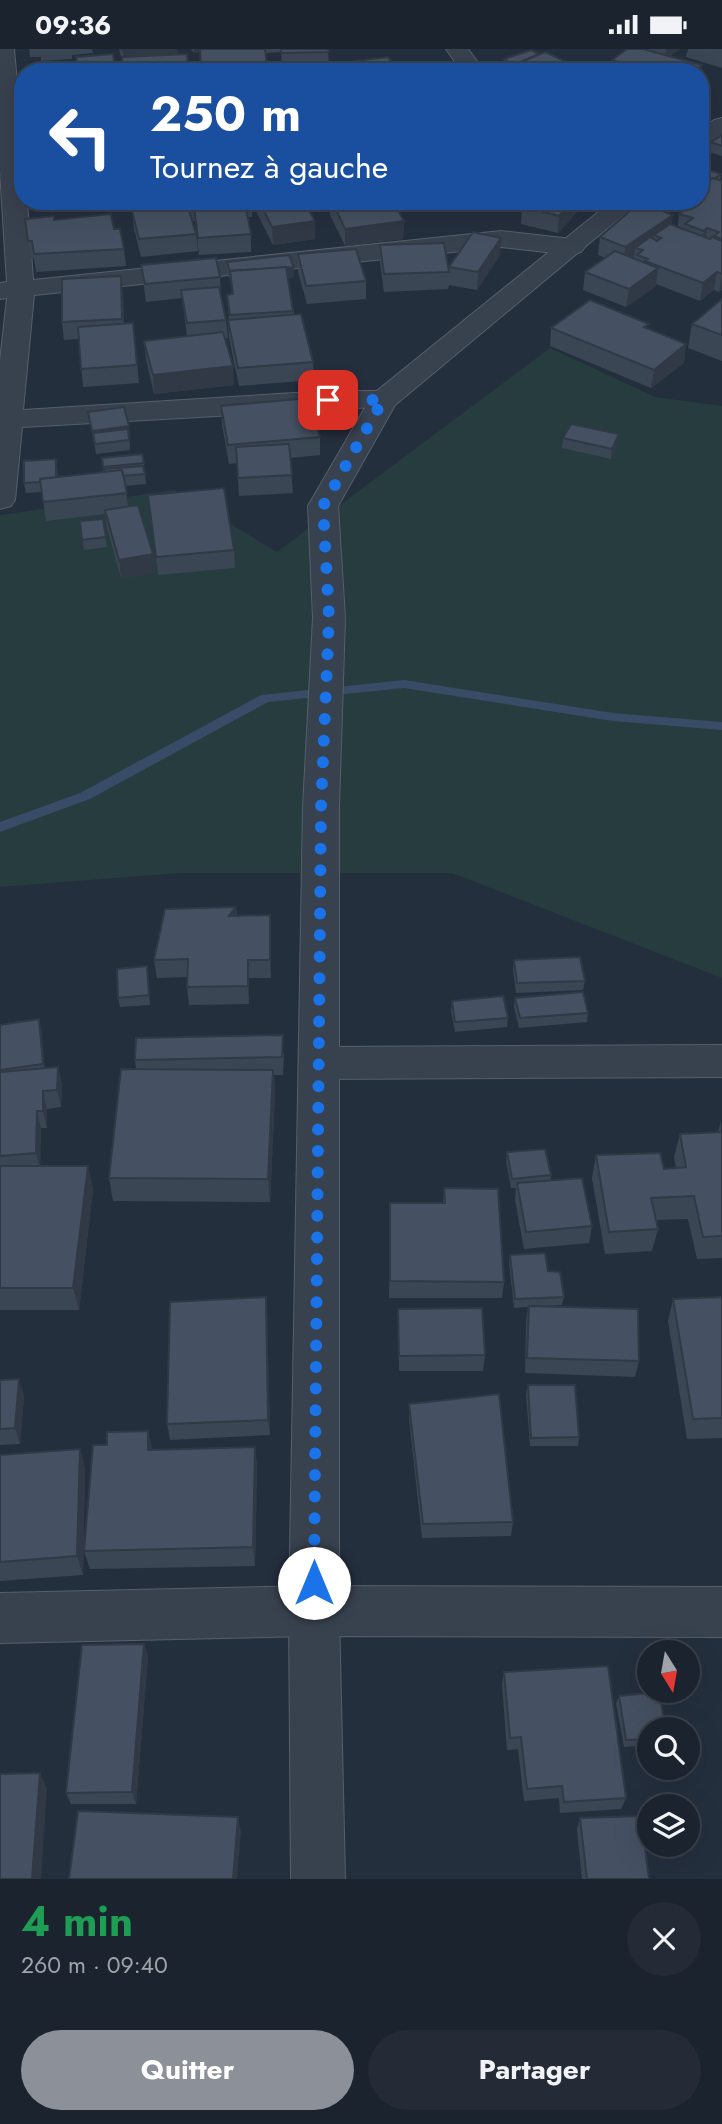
<!DOCTYPE html>
<html lang="fr">
<meta charset="utf-8">
<style>
:root{--surface:#1b232e;--page:#242b36;--text:#f1f3f6;--muted:#a0a4aa;--line:#39404a;--accent:#8c9099}
body{margin:0;font-family:Jost,sans-serif;background:var(--page);color:var(--text);height:100vh;display:flex;flex-direction:column;font-size:26px;white-space:nowrap}
*{box-sizing:border-box;margin:0}
p{font-size:23px;color:var(--muted)}
.icon{flex:none;width:38px;height:38px;fill:none;stroke:currentColor;stroke-width:2;stroke-linecap:round;stroke-linejoin:round}
.map{position:relative;height:1830px;overflow:hidden}
.side{display:flex;flex-direction:column;background:var(--surface);flex:1}
.side>*{flex:none}
.top-card{position:absolute;left:14px;top:14px;width:695px;height:147px;border-radius:28px;box-shadow:0 7px 28px #0002,0 0 0 2px var(--line);background:#1a4fa0;color:#fff;overflow:hidden}
.needle{width:46px;rotate:169deg}
.controls{position:absolute;left:637px;top:1591px;display:grid;gap:14px}
.controls a{display:grid;place-items:center;width:63px;height:63px;border-radius:50%;background:var(--surface);box-shadow:0 7px 28px #0002,0 0 0 2px var(--line);font-size:35px}
.pin{position:absolute;display:grid;place-items:center;width:60px;height:60px;color:#fff;margin:-30px;border-radius:14px;box-shadow:0 4px 10px #0006}
.me{position:absolute;width:77px;margin:-38px;rotate:0deg;stroke-linejoin:round;filter:drop-shadow(0 0 5px #0008)}
.turn{display:flex;align-items:center;gap:24px;height:147px;padding:0 21px;font-size:32px}
.turn .icon{width:91px;height:91px;stroke-width:2.5}
.turn b{display:block;font-size:49px;line-height:60px}
.round{display:grid;place-items:center;flex:none;width:74px;height:74px;border-radius:37px;background:var(--page)}
.head{display:flex;align-items:center;justify-content:space-between;height:119px;padding:0 21px}
h1{font-size:42px;font-weight:700;line-height:52px;color:#1e9e55}
.primary-button{display:flex;gap:14px;margin-top:auto;padding:14px 21px}
.primary-button a{flex:1;height:80px;border-radius:42px;background:var(--accent);color:#fff;font-size:28px;font-weight:700;line-height:80px;text-align:center}
.primary-button a+a{background:var(--page);color:var(--text)}
.status{display:flex;justify-content:space-between;align-items:center;height:49px;padding:0 35px;background:var(--surface);direction:ltr}
.status svg{height:19px;fill:currentColor}
.map>svg:first-child{display:block}
.green{fill:#263c3f}
.lines{fill:none;stroke-linecap:round;stroke-linejoin:round}
.stream{fill:#394c67;fill-rule:evenodd}
.minor-casing{stroke:#565f6c;stroke-width:2}
.tertiary-casing{stroke:#565f6c;stroke-width:2}
.minor{fill:#38414e;fill-rule:evenodd}
.tertiary{fill:#38414e;fill-rule:evenodd}
.wall{fill:#3b4654;fill-rule:evenodd}
.shaded-wall{fill:#303945}
.building{fill:#455162;stroke:#303945;stroke-width:2}
.route{stroke:#1a73e8;stroke-width:12;stroke-dasharray:0 21.6}
</style>
<div class="status"><b>09:36</b><svg viewBox="0 0 49 12"><path d="M0 12V9h3v3zM5 12V6h3v6zM10 12V3h3v9zM15 12V0h3v12zM26 1h20v11H26zM47 4h2v5h-2z"/></svg></div>
<div class="map">
<svg width="722" height="1830" viewBox="0 0 722 1830">
<rect width="100%" height="100%" fill="#242f3e"/>
<path class="green" d="M550 299 655 348 722 357V929L452 824H178L0 838V466L174 441 277 503Z"/>
<g class="lines">
<path class="stream" d="M404 631 613 664 722 673V681L613 672 404 639 268 653 90 750 0 783V773L80 744 261 646Z"/>
<defs>
<g id="minor">
<path d="M0 0H14L23 103V152H27L33 231 501 182 572 190 581 193 585 198 581 203 572 206 501 198 34 246 23 361 328 342H383L393 345 397 351 393 357 22 378 15 451 11 457 0 460V312L7 249 0 250V234L7 233 0 122Z"/>
<path d="M446 0H468L485 23H462Z"/>
<path d="M722 996V1028L319 1030 305 1025 299 1014 305 1003 319 998Z"/>
<path d="M314 1537 722 1538V1588L314 1587 0 1594V1544Z"/>
</g>
<g id="tertiary">
<path d="M722 69V88L708 99 700 101V82L714 71Z"/>
<path d="M612 152H640L395 356 338 457 345 569 339 758V1562L345 1830H291L289 1562 303 758 313 569 308 457 373 345Z"/>
</g>
</defs>
<use href="#minor" class="minor-casing"/>
<use href="#tertiary" class="tertiary-casing"/>
<use href="#minor" class="minor"/>
<use href="#tertiary" class="tertiary"/>
</g>
<g class="wall">
<path d="M29 0H92L93 4 72 6V10L41 12V8H30Z"/>
<path d="M119 0H177L178 5 122 11Z"/>
<path d="M191 0H328L329 20 287 21 288 23H202L200 3 194 4ZM281 3 282 20 267 21 266 4Z"/>
<path d="M627 0H680L669 7 700 23H611L612 11Z"/>
<path d="M688 0H722V19L686 8Z"/>
<path d="M539 5 582 20 581 23H510L503 19 504 10Z"/>
<path d="M355 12 398 23H355Z"/>
<path d="M722 86V107L709 103 711 93Z"/>
<path d="M700 118 721 125 720 132H722V241L719 243 714 241 700 252 656 235V237L626 258 583 241 585 223 605 209 598 206 600 188 672 176 678 178 679 165 700 152Z"/>
<path d="M188 152H252V168H248L251 185V203L199 206 195 172H193L196 185 198 202 141 208 134 180 132 162H190Z"/>
<path d="M254 152H304L315 172V190L273 196 254 158Z"/>
<path d="M330 152H393L404 172 403 190 345 197 330 166Z"/>
<path d="M587 152 558 184 521 175 522 157Z"/>
<path d="M25 170 54 171 114 180 124 200 126 217 36 223 34 209 31 210Z"/>
<path d="M380 196 449 222V218L500 206 477 241 449 236 448 240 384 243 380 214Z"/>
<path d="M298 205 366 232V250L307 255 298 223Z"/>
<path d="M227 213 294 228 288 229 294 265 313 313 314 331 239 337 229 289 228 271H229L227 246 232 245 231 233 227 223Z"/>
<path d="M141 216 220 228 221 246 226 271 228 289H225L234 336 154 345 146 310 144 292 187 287 182 249 146 253Z"/>
<path d="M123 245 124 274H133L139 334 83 338 79 290 64 291 62 273Z"/>
<path d="M722 250V312L688 299 692 275Z"/>
<path d="M551 279 686 295 684 314 651 339 550 297Z"/>
<path d="M221 357 320 388V406L290 409 293 444 239 447 237 414 229 415 222 376Z"/>
<path d="M88 363 129 377 130 401 96 405Z"/>
<path d="M619 385 618 395 611 410 562 399 563 389Z"/>
<path d="M102 409 144 414 146 435 125 437 128 457 153 505 155 524 121 529 107 479 105 465 46 472 42 443 26 444 24 434 56 410 58 429 104 424Z"/>
<path d="M148 446 234 501 235 519 158 526Z"/>
<path d="M103 470 107 498 84 501 80 472Z"/>
<path d="M236 858 237 867 271 884V929H249V955L189 956 187 938V928L157 929 154 911Z"/>
<path d="M514 911 585 932 583 941 516 944 513 920Z"/>
<path d="M148 926 150 956 120 958 118 949Z"/>
<path d="M515 949 588 964 587 973 519 979 514 958Z"/>
<path d="M452 952 508 969 507 978 455 983 451 962Z"/>
<path d="M39 970 41 980 45 1020 58 1018 62 1036 61 1058 47 1060V1079H41L40 1117H88L93 1140 79 1261H0V976Z"/>
<path d="M284 1004 283 1026H274L275 1045 270 1153 113 1152 109 1129 136 1020 135 1011Z"/>
<path d="M721 1072 722 1209 697 1210 688 1170 656 1171 658 1180 652 1202 605 1205 592 1129 596 1106 664 1120 676 1119 674 1108 680 1085 718 1083Z"/>
<path d="M507 1103 551 1126 550 1132 592 1177 589 1194 524 1200 515 1151 516 1139H511L506 1112Z"/>
<path d="M444 1139 504 1233 502 1249H389L390 1154H443Z"/>
<path d="M510 1206 548 1222 564 1248 562 1256 545 1257 639 1312 635 1328 525 1324 526 1273 528 1258 514 1259 509 1214Z"/>
<path d="M266 1248 267 1264 270 1386 170 1391 167 1375Z"/>
<path d="M722 1248V1389L687 1390 668 1272 673 1250Z"/>
<path d="M398 1260 485 1306 483 1322H399Z"/>
<path d="M0 1331 24 1346 20 1395 0 1396Z"/>
<path d="M528 1336 579 1388 578 1397H530L526 1345Z"/>
<path d="M409 1355 513 1473 511 1487 422 1489 409 1370Z"/>
<path d="M255 1398 257 1418 255 1517 90 1520 84 1502 152 1401Z"/>
<path d="M80 1400 85 1420 83 1526 0 1532V1406Z"/>
<path d="M144 1595 148 1608 136 1755H71L66 1744Z"/>
<path d="M504 1623 626 1749 621 1760 560 1764 559 1749 524 1752 518 1700 507 1701 502 1635Z"/>
<path d="M619 1647 649 1680V1696L624 1698 616 1654Z"/>
<path d="M580 1769 649 1830H582L577 1780Z"/>
</g>
<g class="shaded-wall">
<path d="M149 0H177L178 14 124 19 123 2Z"/>
<path d="M194 0H217V1L194 4Z"/>
<path d="M666 0H680L664 11Z"/>
<path d="M521 14V23H514V16Z"/>
<path d="M702 16 700 29V23H694Z"/>
<path d="M572 152H587L558 184 559 167Z"/>
<path d="M673 166 671 184 661 189 654 186 653 195 643 201 635 199 634 208 623 216 625 198Z"/>
<path d="M315 172V190L273 196 272 178Z"/>
<path d="M404 172 403 190 345 197V180Z"/>
<path d="M707 179 705 197 701 200 704 182Z"/>
<path d="M501 189 500 206 477 241 478 223Z"/>
<path d="M294 218V228L232 235 231 226Z"/>
<path d="M658 219 656 237 626 258 629 240Z"/>
<path d="M717 223 714 241 700 252 703 234Z"/>
<path d="M722 225V241L719 243Z"/>
<path d="M121 227 123 245 124 288 122 270Z"/>
<path d="M686 295 684 314 651 339 654 321Z"/>
<path d="M233 317 234 336 154 345 153 326Z"/>
<path d="M129 377 130 387 93 391 92 382Z"/>
<path d="M619 385 618 395 611 410 612 400Z"/>
<path d="M153 505 155 524 121 529 119 511Z"/>
<path d="M236 858 237 877 229 867Z"/>
<path d="M270 866 271 884V929L270 911Z"/>
<path d="M248 911 249 929V955L248 937Z"/>
<path d="M39 970 41 980 45 1024 43 1015Z"/>
<path d="M58 1018 62 1036 61 1058 57 1041Z"/>
<path d="M273 1021 275 1045 270 1153 268 1130Z"/>
<path d="M43 1042 47 1060V1079L43 1062Z"/>
<path d="M37 1062 41 1079 40 1121 36 1104Z"/>
<path d="M88 1117 93 1140 79 1261 73 1239Z"/>
<path d="M266 1248 267 1264 270 1386 268 1371Z"/>
<path d="M19 1330 24 1346 20 1395 15 1379Z"/>
<path d="M148 1382 153 1402 148 1401Z"/>
<path d="M255 1398 257 1418 255 1517 253 1498Z"/>
<path d="M80 1400 85 1420 83 1526 77 1507Z"/>
<path d="M144 1595 148 1608 136 1755 132 1743Z"/>
<path d="M40 1724 47 1739 41 1830H32Z"/>
<path d="M238 1768 241 1783 237 1830H233Z"/>
</g>
<g class="building">
<path d="M122 0H149L123 2Z"/>
<path d="M200 0H265L267 17 201 19Z"/>
<path d="M281 0H328L329 3 281 4Z"/>
<path d="M627 0H643L702 16 694 23H655L638 18 652 23H618L629 16 612 11Z"/>
<path d="M531 1 539 5 514 16 504 10Z"/>
<path d="M545 3 582 20 575 23H543L521 13Z"/>
<path d="M113 5 116 23H78L76 8Z"/>
<path d="M187 5 189 23H123L122 8Z"/>
<path d="M388 8 398 23H362L355 12Z"/>
<path d="M287 20 288 23H238Z"/>
<path d="M722 86V97L711 93Z"/>
<path d="M700 118 721 125 714 130 713 129 700 139Z"/>
<path d="M713 129 722 132V190L714 187 719 183 707 179 704 182 685 175 693 169 679 165 696 152H700V149L708 143 700 140V139Z"/>
<path d="M190 152H222L190 155Z"/>
<path d="M259 152H304L315 172 272 178Z"/>
<path d="M332 152H393L404 172 345 180Z"/>
<path d="M527 152H572L559 167 522 157Z"/>
<path d="M640 153 673 166 625 198 600 188Z"/>
<path d="M245 154 251 185 198 189 194 158Z"/>
<path d="M188 157 196 185 139 190 132 162Z"/>
<path d="M111 165 114 180H120L124 200 34 205 32 192H28L25 170 54 167V171Z"/>
<path d="M670 175 710 190 712 188 722 192V225L717 223 703 234 645 212 648 210 637 206 643 201 635 199 650 188 657 192 661 189 654 186Z"/>
<path d="M473 183 501 189 478 223 449 218Z"/>
<path d="M444 194 449 223 384 225 380 196Z"/>
<path d="M356 200 366 232 306 237 298 205Z"/>
<path d="M615 202 658 219 629 240 585 223Z"/>
<path d="M289 206 294 218 230 222V224L227 213Z"/>
<path d="M216 209 220 228 145 235 141 216Z"/>
<path d="M286 218 293 262 230 266 227 246 233 245 230 222Z"/>
<path d="M121 227 122 270 62 273V230Z"/>
<path d="M219 238 226 271 187 274 181 241Z"/>
<path d="M722 250V286L692 275Z"/>
<path d="M590 251 649 275 644 278 686 295 654 321 551 279Z"/>
<path d="M301 265 313 313 238 319 228 271Z"/>
<path d="M133 274 137 316 81 320 78 278Z"/>
<path d="M223 283 233 317 153 326 144 292Z"/>
<path d="M310 349 320 388 228 396 221 357Z"/>
<path d="M124 358 129 377 92 382 88 363Z"/>
<path d="M571 375 619 385 612 400 563 389Z"/>
<path d="M128 380 129 391 95 395 93 384Z"/>
<path d="M289 395 292 426 238 429 236 398Z"/>
<path d="M142 405 144 414 103 418 102 409Z"/>
<path d="M56 410V429L40 430 41 433 24 434V412Z"/>
<path d="M143 417 145 425 123 427 122 421 105 423 104 420Z"/>
<path d="M122 421 127 444 43 453 40 430Z"/>
<path d="M224 439 234 501 156 508 148 446Z"/>
<path d="M138 456 153 505 119 511 105 461Z"/>
<path d="M103 470 106 488 82 491 80 472Z"/>
<path d="M236 858 229 867 270 866V911H248V937L187 938 188 910 154 911 165 860Z"/>
<path d="M580 908 585 932 517 934 514 911Z"/>
<path d="M147 917 149 946 118 949 117 920Z"/>
<path d="M583 943 588 964 520 969 515 949Z"/>
<path d="M503 947 508 969 455 973 452 952Z"/>
<path d="M39 970 43 1015 0 1021V976Z"/>
<path d="M283 986 282 1008 135 1011 136 989Z"/>
<path d="M58 1018 57 1041 43 1042V1062H37L36 1104 0 1107V1023Z"/>
<path d="M121 1020 273 1021 268 1130 109 1129Z"/>
<path d="M722 1083V1187L703 1188 694 1147 651 1149 658 1180 609 1183 596 1106 660 1104 664 1120 686 1118 680 1085Z"/>
<path d="M545 1100 551 1126 512 1130 507 1103Z"/>
<path d="M0 1117H88L73 1239H0Z"/>
<path d="M582 1129 592 1177 526 1183 517 1134Z"/>
<path d="M444 1139 498 1140 504 1233 390 1232V1154H445Z"/>
<path d="M545 1204 548 1222 560 1223 564 1248 515 1250 510 1206Z"/>
<path d="M266 1248 268 1371 167 1375 170 1253Z"/>
<path d="M722 1248V1369L693 1370 673 1250Z"/>
<path d="M529 1257 638 1260 639 1312 527 1309Z"/>
<path d="M482 1259 485 1306 399 1307 398 1260Z"/>
<path d="M19 1330 15 1379 0 1380V1331Z"/>
<path d="M528 1336H575L579 1388 531 1389Z"/>
<path d="M499 1345 513 1473 423 1475 409 1355Z"/>
<path d="M148 1382V1401L255 1398 253 1498 84 1502 93 1396H107V1383Z"/>
<path d="M80 1400 77 1507 0 1513V1406Z"/>
<path d="M144 1595 132 1743 66 1744 82 1596Z"/>
<path d="M608 1617 626 1749 564 1753 562 1737 527 1740 521 1688 510 1689 504 1623Z"/>
<path d="M659 1643 666 1680H649V1690L626 1691 619 1647Z"/>
<path d="M40 1724 32 1830H0V1725Z"/>
<path d="M78 1762 238 1768 233 1830H69Z"/>
<path d="M641 1767 649 1830H587L580 1769Z"/>
</g>
<g class="lines">
<path class="route" d="M314 1534 321 758 329 569 323 457 383 351H328"/>
</g>
</svg>
<div class="controls">
<a><svg class="needle" viewBox="-14 -14 28 28"><path d="M0-13l5 13h-10z" fill="#e53935"/><path d="M0 13l5-13h-10z" fill="#a0a4aa"/></svg></a>
<a><svg class="icon" aria-label="search" viewBox="0 0 24 24"><circle cx="10" cy="10" r="6"/><path d="M15 15l6 6"/></svg></a>
<a><svg class="icon" aria-label="layers" viewBox="0 0 24 24"><path d="M12 4l9 5-9 5-9-5zM3 14l9 5 9-5"/></svg></a>
</div>
<div class="pin" style="left:328px;top:351px;background:#d93025"><svg class="icon" aria-label="arrive" viewBox="0 0 24 24"><path d="M6 21V4h12l-3 4 3 4H6"/></svg></div>
<svg class="me" style="left:314px;top:1534px" viewBox="-20 -20 40 40"><circle r="19" fill="#fff"/><path d="M0-13L10 11 0 6-10 11z" fill="#1a73e8"/></svg>
<div class="top-card">
<div class="turn"><svg class="icon" aria-label="left" viewBox="0 0 24 24"><path d="M17 20v-9H6M10 6l-5 5 5 5"/></svg><div><b>250 m</b>Tournez à gauche</div></div>
</div>
</div>
<section class="side">
<div class="head"><div><h1>4 min</h1><p>260 m · 09:40</p></div><a class="round"><svg class="icon" aria-label="close" viewBox="0 0 24 24"><path d="M6 6l12 12M18 6L6 18"/></svg></a></div>
<div class="primary-button"><a>Quitter</a><a>Partager</a></div>
</section>
